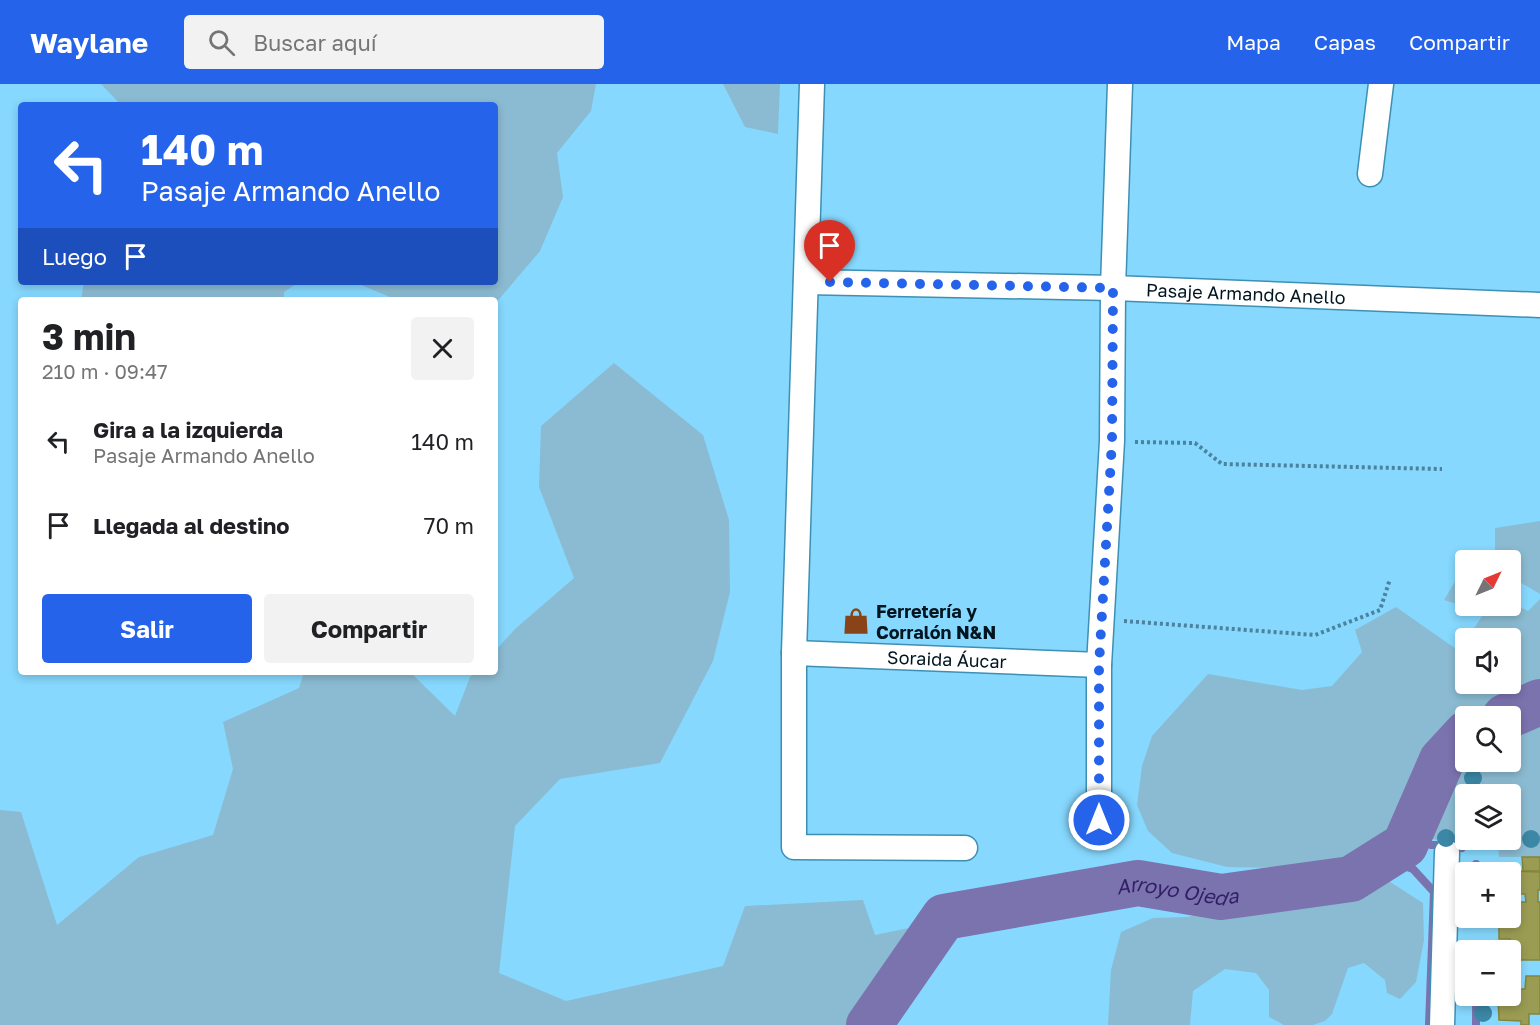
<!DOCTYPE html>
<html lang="es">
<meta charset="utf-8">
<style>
:root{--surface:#fff;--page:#f2f2f2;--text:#202124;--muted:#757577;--accent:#2563eb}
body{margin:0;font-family:"Golos Text",sans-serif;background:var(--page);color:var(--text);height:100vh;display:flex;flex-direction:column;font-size:22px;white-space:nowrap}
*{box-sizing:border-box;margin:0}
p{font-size:20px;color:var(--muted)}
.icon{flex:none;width:33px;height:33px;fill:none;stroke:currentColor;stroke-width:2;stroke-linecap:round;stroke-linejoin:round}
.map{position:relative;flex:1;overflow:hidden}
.panel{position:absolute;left:18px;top:213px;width:480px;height:378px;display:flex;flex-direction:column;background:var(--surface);border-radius:6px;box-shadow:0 3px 9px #0003}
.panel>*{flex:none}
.hud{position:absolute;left:18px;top:18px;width:480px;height:183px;border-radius:6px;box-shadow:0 3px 9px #0003;background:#2563eb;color:#fff;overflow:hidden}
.needle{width:39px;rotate:47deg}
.tools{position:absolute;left:1455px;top:466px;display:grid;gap:12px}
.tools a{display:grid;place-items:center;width:66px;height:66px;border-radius:6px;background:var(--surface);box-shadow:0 3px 9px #0003;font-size:30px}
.pin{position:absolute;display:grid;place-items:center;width:51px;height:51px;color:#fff;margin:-62px -26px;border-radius:50% 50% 50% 0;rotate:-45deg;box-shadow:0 0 6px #0007}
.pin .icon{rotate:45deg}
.me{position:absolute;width:66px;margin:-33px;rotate:0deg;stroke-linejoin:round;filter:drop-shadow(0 0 4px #0008)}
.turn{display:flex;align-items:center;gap:21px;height:126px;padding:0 24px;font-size:27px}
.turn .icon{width:78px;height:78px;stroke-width:2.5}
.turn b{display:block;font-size:42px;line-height:51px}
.then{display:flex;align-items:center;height:57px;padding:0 24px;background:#0003;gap:12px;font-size:22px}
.round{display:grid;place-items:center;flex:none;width:63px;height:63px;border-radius:6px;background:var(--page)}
.head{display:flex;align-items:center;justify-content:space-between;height:102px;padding:0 24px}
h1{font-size:36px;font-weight:700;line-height:45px}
.action{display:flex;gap:12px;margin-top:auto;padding:12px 24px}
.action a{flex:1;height:69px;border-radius:6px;background:var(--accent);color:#fff;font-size:24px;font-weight:700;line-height:69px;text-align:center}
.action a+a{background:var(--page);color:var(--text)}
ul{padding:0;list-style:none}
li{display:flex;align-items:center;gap:18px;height:84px;padding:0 24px}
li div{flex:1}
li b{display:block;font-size:22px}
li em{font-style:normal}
header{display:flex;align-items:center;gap:36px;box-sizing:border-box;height:84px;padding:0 30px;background:var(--accent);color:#fff}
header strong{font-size:28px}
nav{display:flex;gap:33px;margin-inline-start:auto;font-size:21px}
.search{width:420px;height:54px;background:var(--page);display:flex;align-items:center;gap:15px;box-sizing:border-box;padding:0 21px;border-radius:6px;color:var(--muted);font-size:22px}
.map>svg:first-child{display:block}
.green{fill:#8bbbd2;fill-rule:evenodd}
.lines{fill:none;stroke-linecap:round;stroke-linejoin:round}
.stream{stroke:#7b73ae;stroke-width:8}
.river{stroke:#7b73ae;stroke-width:46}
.building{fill:#9b9c53;stroke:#84853b;stroke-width:1.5}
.minor-casing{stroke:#3d90b4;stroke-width:27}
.path{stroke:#4b829d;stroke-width:4;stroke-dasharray:3 3;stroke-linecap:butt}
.minor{stroke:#fff;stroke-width:24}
.tree{fill:#3c87a5}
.route{stroke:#2563eb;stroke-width:10;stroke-dasharray:0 18}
.labels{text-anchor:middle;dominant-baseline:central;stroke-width:4.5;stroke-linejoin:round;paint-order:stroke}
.street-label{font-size:18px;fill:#001520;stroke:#86d8fe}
.poi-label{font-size:18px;font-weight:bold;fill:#001520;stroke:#86d8fe;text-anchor:start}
.water-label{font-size:20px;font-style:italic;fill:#321f68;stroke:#86d8fe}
</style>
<header>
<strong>Waylane</strong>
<div class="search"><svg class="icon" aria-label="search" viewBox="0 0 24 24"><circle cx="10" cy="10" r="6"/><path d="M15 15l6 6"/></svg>Buscar aquí</div>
<nav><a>Mapa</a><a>Capas</a><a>Compartir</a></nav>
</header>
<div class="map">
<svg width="1540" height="941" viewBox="0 0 1540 941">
<rect width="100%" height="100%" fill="#86d8fe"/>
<g class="green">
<path d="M101 0H596L591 27 557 69 563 113 540 167 495 220V216H397L354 198H495V21H121Z"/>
<path d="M723 0H780L778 50 745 43Z"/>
<path d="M84 198H299L284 208V216H81Z"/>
<path d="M614 279 703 351 729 436 730 508 713 577 660 679 560 695 515 742 499 889 566 917 723 882 745 822 863 816 875 851 914 843C903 879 875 912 850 941H0V726L21 728 57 841 139 773 213 751 233 685 223 638 299 604 304 588H410L455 632 470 593 475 588H495V567L515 545 574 494 539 403 541 342Z"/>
<path d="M1540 437V510L1511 493 1510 477H1495V444Z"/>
<path d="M1459 491 1465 495 1466 522H1510L1511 518 1528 527 1540 515V610L1490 633H1466L1465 644 1422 676 1412 719 1385 763 1335 777 1291 784 1227 783 1172 769 1148 747 1137 721 1142 682 1152 652 1208 590 1302 606 1332 602 1362 568 1355 546 1396 523 1459 567 1465 558 1466 600H1510V555H1467L1484 529 1444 516Z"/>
<path d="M1540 631V773H1499L1498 757H1440L1423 752 1443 699 1465 674 1466 678H1510L1511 643ZM1466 711H1510V756H1466Z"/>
<path d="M1387 796 1423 819 1424 856 1416 898 1400 915 1387 909 1385 896 1364 879 1348 884 1332 930 1325 937 1313 941H1284L1269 933V906L1256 889 1225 885 1193 907 1190 941H1108L1111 886 1121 848 1153 834 1187 833 1229 823 1337 820Z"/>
</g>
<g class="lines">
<g class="stream">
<path d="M1409 753 1431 761H1458L1462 764"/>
<path d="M1383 775 1413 785 1434 808 1429 941"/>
<path d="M1476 780V789"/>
<path d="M1476 941V912"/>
</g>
<g class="river">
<path d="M1505 633 1540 618"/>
<path id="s1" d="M869 941 944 833 1138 799 1221 813 1351 795 1405 761 1442 676 1466 650"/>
</g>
</g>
<g class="building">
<path d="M1522 773H1540V787H1523Z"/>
<path d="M1510 787 1540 788V806H1538V818H1540V876H1510V855H1499V834H1510V818H1526L1525 810H1510Z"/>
<path d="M1526 892H1540V930H1529V941H1521V937L1499 936 1498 912H1514V905H1525Z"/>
</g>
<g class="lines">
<defs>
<g id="minor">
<path d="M812 0 794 569V763L965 764"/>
<path d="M1370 90 1381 0"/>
<path id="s2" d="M806 198 1113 204 1540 221"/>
<path id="s3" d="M794 569 1099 581"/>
<path d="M1099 736V581L1112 357 1113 204 1120 0"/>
<path d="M1442 941 1447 768"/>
</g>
</defs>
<use href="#minor" class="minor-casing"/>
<g class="path">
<path d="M1135 358 1195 359 1222 380 1442 385"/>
<path d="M1124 537 1315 551 1380 526 1390 495"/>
</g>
<use href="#minor" class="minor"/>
</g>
<g class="tree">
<circle cx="1473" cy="694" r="9"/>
<circle cx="1446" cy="754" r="9"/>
<circle cx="1531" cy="755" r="9"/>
<circle cx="1483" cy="929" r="9"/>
</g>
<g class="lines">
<path class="route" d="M830 198 1113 204 1112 357 1099 581V736"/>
</g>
<defs>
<symbol id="shop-bare" viewBox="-9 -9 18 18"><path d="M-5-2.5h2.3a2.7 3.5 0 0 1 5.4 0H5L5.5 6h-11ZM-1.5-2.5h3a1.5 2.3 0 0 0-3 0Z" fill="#884418" stroke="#86d8fe" stroke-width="2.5" paint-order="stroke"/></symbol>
</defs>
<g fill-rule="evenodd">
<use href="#shop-bare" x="837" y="518" width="38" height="38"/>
</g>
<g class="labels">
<g class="street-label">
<text stroke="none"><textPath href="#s2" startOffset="440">Pasaje Armando Anello</textPath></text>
<text stroke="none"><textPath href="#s3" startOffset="153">Soraida Áucar</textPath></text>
</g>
<g class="poi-label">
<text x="876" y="527">Ferretería y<tspan x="876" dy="21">Corralón N&amp;N</tspan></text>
</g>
<g class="water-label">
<text stroke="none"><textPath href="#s1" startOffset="368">Arroyo Ojeda</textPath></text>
</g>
</g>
</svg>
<div class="tools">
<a><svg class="needle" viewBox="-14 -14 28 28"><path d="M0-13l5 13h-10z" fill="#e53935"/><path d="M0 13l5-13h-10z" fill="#757577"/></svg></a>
<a><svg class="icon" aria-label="sound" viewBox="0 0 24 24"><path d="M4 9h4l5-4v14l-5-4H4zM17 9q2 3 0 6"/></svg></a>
<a><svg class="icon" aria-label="search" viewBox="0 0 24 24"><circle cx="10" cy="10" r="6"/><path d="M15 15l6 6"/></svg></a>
<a><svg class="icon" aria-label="layers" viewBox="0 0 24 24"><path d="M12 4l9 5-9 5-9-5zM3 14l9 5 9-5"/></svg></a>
<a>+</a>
<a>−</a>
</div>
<div class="pin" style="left:830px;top:198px;background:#d93025"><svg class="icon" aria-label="arrive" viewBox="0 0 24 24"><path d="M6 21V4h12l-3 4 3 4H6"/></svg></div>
<svg class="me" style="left:1099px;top:736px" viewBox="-20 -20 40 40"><circle r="17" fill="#2563eb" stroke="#fff" stroke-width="3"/><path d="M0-11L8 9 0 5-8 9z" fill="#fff"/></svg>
<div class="hud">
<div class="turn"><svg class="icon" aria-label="left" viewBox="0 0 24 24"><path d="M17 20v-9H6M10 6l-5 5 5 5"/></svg><div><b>140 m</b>Pasaje Armando Anello</div></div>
<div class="then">Luego<svg class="icon" aria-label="arrive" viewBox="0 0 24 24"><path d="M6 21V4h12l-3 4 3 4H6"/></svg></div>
</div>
<section class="panel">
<div class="head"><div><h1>3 min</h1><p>210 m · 09:47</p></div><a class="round"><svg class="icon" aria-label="close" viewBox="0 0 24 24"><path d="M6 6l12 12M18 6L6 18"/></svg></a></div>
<ul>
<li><svg class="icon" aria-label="left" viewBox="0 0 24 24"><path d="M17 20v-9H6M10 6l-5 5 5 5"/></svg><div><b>Gira a la izquierda</b><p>Pasaje Armando Anello</p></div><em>140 m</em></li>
<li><svg class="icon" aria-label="arrive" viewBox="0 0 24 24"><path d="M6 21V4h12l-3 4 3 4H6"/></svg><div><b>Llegada al destino</b></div><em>70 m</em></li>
</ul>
<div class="action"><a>Salir</a><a>Compartir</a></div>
</section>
</div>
